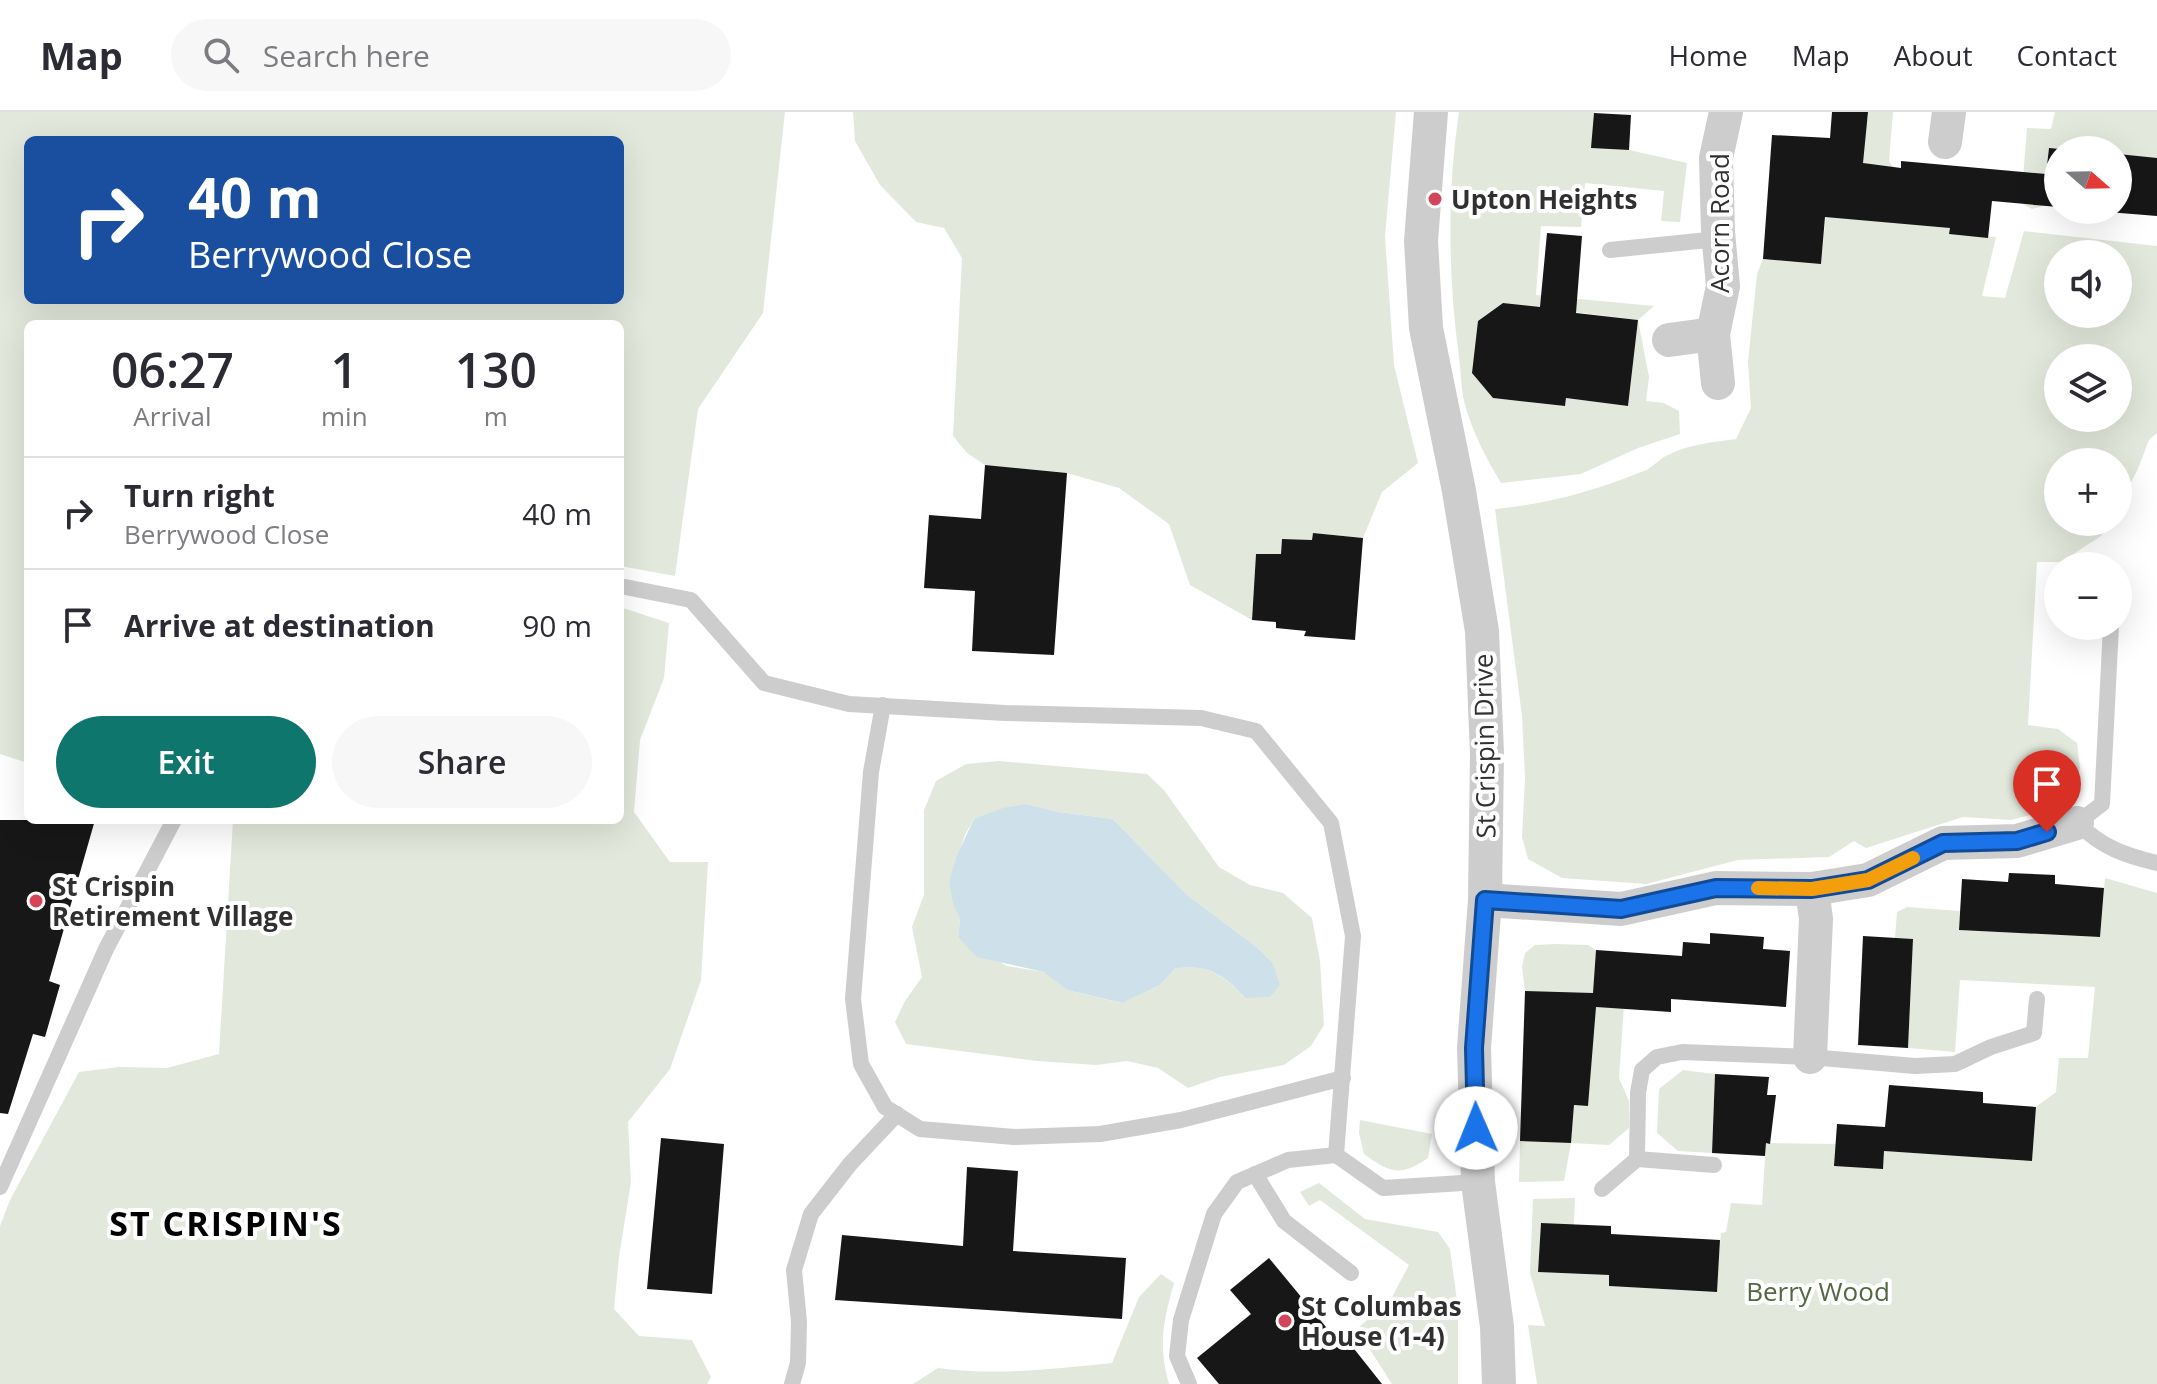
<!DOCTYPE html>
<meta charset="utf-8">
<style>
:root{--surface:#fff;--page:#f7f7f7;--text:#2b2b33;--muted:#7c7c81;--line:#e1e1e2;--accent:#0f766e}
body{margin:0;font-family:"Open Sans",sans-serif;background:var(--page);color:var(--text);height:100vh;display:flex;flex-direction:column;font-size:30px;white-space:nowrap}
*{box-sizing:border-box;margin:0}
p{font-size:26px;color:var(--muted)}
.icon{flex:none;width:44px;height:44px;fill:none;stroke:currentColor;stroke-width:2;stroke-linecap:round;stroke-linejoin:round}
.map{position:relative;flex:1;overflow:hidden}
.side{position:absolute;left:24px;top:208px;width:600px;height:504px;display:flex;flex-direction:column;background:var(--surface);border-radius:12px;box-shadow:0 8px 32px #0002}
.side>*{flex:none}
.banner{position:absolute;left:24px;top:24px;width:600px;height:168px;border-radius:12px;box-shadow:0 8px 32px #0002;background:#1a4fa0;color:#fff;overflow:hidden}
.needle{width:52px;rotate:110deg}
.buttons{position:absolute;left:2044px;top:24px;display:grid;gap:16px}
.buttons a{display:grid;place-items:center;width:88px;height:88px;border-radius:50%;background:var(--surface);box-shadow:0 8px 32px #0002;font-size:40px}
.pin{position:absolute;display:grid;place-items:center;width:68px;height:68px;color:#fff;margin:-82px -34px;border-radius:50% 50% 50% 0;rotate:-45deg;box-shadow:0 0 8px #0007}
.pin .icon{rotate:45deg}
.me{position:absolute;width:88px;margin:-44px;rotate:359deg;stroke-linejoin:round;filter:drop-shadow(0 0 6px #0008)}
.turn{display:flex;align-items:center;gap:28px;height:168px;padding:0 32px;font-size:36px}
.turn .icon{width:104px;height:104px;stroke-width:2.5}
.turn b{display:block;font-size:56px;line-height:68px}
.eta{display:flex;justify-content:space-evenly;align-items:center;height:136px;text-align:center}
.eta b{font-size:48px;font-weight:600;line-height:56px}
.action{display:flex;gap:16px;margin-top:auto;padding:16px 32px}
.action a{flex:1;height:92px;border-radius:48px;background:var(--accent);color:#fff;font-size:32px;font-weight:600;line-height:92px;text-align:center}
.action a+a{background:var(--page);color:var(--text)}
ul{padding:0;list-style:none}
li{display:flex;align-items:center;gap:24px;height:112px;padding:0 32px;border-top:2px solid var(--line)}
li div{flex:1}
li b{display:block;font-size:30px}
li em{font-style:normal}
header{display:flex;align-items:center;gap:48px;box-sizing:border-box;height:112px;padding:0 40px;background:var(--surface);border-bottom:2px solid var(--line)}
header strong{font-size:38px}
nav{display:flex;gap:44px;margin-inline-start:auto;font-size:28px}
.search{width:560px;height:72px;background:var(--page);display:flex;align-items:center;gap:20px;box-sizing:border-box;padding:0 28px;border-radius:44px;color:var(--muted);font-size:30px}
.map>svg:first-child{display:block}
.green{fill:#e3e8dc;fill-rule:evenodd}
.water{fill:#cee0e9}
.building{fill:#171717}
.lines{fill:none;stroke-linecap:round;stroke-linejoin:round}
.lane{stroke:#cdcdcd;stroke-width:16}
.street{stroke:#cdcdcd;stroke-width:34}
.route-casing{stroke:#114b97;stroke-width:20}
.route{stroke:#1a73e8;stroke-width:14}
.slow{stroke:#f59e0b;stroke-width:14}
.poi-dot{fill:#d44559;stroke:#fff;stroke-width:3}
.labels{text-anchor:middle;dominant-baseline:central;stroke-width:8;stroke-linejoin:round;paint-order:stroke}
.poi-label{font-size:26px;font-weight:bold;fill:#303030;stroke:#fff;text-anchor:start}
.street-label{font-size:26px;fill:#303030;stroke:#fff}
.park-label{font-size:26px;fill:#556741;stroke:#fff}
.district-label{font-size:34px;font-weight:bold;letter-spacing:2px;fill:#000;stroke:#fff}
</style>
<header>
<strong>Map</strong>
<div class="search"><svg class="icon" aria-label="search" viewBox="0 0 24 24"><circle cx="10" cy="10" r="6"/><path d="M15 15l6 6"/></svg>Search here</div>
<nav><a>Home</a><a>Map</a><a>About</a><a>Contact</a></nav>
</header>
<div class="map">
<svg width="2157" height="1272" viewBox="0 0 2157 1272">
<rect width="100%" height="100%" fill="#fff"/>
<g class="green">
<path d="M0 0H785L763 201 698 297 675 464 620 454V212H28V651L0 642ZM28 28H620V188H28Z"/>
<path d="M853 0H1396L1385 124 1394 253 1418 351 1382 380 1363 426 1313 421 1312 428 1282 427 1281 442H1256L1252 508 1190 473 1169 412 1119 376 1067 361 985 353 967 341 953 324 962 146 944 116 916 110 880 73 855 29Z"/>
<path d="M1459 0H1595L1592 36 1629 38 1687 51 1680 110 1661 109 1664 79 1585 71 1581 115 1541 114 1536 183 1654 194 1638 208 1649 265 1646 289 1664 291 1679 299 1680 322 1638 336 1581 362 1501 371C1486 346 1473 321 1465 293 1461 278 1461 260 1459 245 1448 165 1447 80 1459 0ZM1503 191 1638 208 1628 294 1566 286 1565 294 1493 286 1478 209Z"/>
<path d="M1868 0H1893L1889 49 1893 55 1887 110 1950 115V122L1996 125 1982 184 2005 186 2024 119 2157 134V321L2149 328 2138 357 2118 394V350H2058V410H2109L2101 424 2061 450H2037L2028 613 2058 617 2077 631 2080 656 2071 682 2049 698 2011 708 1963 705 1866 736 1854 729 1829 745 1738 748 1646 772 1562 766 1528 747 1522 725 1525 666 1522 604 1495 397C1547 392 1595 379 1644 359 1652 356 1657 349 1664 345 1685 333 1712 330 1736 327L1751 296 1748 250 1757 162 1763 147 1821 151 1834 26 1868 7ZM2058 142H2118V202H2058ZM2058 246H2118V306H2058Z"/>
<path d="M2055 0H2157V47L2118 42V38L2049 36 2043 94 2032 97 2021 91 2027 16 2051 17Z"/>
<path d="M620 495 669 511 664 566 640 628 634 700 670 750H708L701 868 670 957 628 1010 631 1070 619 1145 614 1197 639 1224 692 1228 711 1265 707 1272H0V1114L10 1088 79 960 119 955 167 956 219 942 233 708H620Z"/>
<path d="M999 649 1147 662 1164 678 1219 755 1250 773 1283 781 1312 806 1320 849 1324 913 1311 934 1284 953 1220 965 1188 976 1158 956 1127 949 1096 953 1037 949 906 932 895 910 905 889 922 865 912 815 924 783V698L936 669 966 652ZM1026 692 1059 700 1113 707 1186 782 1258 836 1272 850 1245 886C1223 862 1209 853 1176 856L1160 873 1121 891 1067 878 1045 860 1007 854 958 825 960 807 949 769 965 723 974 707Z"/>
<path d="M2105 766 2157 781V1272H1537L1528 1213 1545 1214 1530 1161 1533 1087 1575 1086 1574 1113 1541 1111 1538 1160 1609 1163 1610 1174 1716 1180 1721 1121 1726 1120 1731 1091 1762 1093 1766 1031 1836 1032 1835 1054 1883 1056 1884 1039 2032 1049 2036 995 2056 980 2059 946H2088L2095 875 1960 868 1955 940 1908 936 1913 827 1895 826 1897 800 1907 795 1960 799 1959 818 2100 825Z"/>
<path d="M1556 832 1588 833 1596 838 1594 877 1625 879 1619 966 1629 989V1016L1609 1033 1571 1031 1564 1069 1519 1070 1520 1029 1571 1031 1574 993 1588 994 1525 879 1522 855 1525 841 1535 833Z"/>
<path d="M1683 958 1715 962 1712 1041 1678 1039 1657 1021 1659 977Z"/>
<path d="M1360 1008 1432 1022 1428 1046C1400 1065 1390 1061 1364 1042L1359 1021Z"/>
<path d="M1319 1071 1365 1107 1438 1120 1450 1137 1458 1196V1272H1392L1357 1217 1391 1187 1409 1153 1320 1088 1309 1094 1300 1080Z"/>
<path d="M1161 1162 1174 1171C1163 1211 1158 1232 1169 1272H913L938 1256C997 1264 1053 1257 1112 1251L1139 1185Z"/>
</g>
<path class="water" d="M1026 692 1059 700 1113 707 1186 782 1258 836 1272 850 1280 873 1270 885 1245 886C1224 862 1209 853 1176 856L1160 873 1122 891 1067 878 1044 860 977 845 958 825 960 807 953 791 949 769 957 743 974 707 1003 696Z"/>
<g class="building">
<path d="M1832 0H1868L1863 51 1901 56V49L2046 62 2049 36 2073 38H2058V95L1992 89 1988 126 1949 122 1950 116 1825 105 1821 152 1763 147 1772 23 1830 26Z"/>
<path d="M1594 1 1631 3 1629 38 1591 36Z"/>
<path d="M2118 42 2157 46V104L2083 98H2118Z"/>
<path d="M1547 121 1582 124 1576 201 1638 208 1628 294 1566 286 1565 294 1493 286 1472 261 1478 209 1503 191 1540 195Z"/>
<path d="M985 353 1067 361 1054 543 972 539 975 479 924 476 929 403 981 407Z"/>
<path d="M1313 421 1363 426 1355 528 1304 524 1306 519 1276 516V510L1252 508 1256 442H1281L1282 427 1312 428Z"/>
<path d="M0 708H95L49 869 60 873 45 925 33 922 8 1002 0 1001Z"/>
<path d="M2009 761 2055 763V772L2104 776 2100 825 1959 818 1962 767 2008 770Z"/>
<path d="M1710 821 1764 825 1763 837 1790 839 1786 895 1671 887V900L1596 895 1588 994 1574 993 1571 1031 1520 1029 1525 879 1593 881 1596 838 1682 844 1683 830 1710 832Z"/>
<path d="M1863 824 1913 827 1908 936 1858 933Z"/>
<path d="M1715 962 1769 965 1767 983H1776L1770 1032 1766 1031 1765 1044 1712 1041Z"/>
<path d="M1889 973 1983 980V991L2036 995 2032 1049 1884 1039 1883 1057 1834 1054 1837 1012 1885 1015Z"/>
<path d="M661 1026 724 1032 712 1182 647 1177Z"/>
<path d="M967 1055 1018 1059 1013 1139 1126 1146 1122 1207 835 1188 842 1123 963 1134Z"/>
<path d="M1541 1111 1611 1114V1122L1720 1128 1717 1180 1609 1174V1163L1538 1160Z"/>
<path d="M1269 1146 1345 1238 1351 1233 1382 1272H1219L1197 1246 1251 1202 1230 1178Z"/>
</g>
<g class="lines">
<g class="lane">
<path d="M1610 138 1718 127"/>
<path d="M620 474 691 488 764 571 849 592 1005 601 1201 606 1256 619 1331 711 1353 824 1336 1043 1383 1076 1478 1070"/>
<path d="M2111 514 2102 692 2077 711C2102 735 2123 743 2157 751"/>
<path d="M883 593 871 660 853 887 861 952 885 995 920 1017 1014 1025 1100 1022 1181 1008 1343 966"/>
<path d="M1637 1047 1638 981 1642 958 1657 945 1682 940 1810 945 1915 954 1955 952 1991 935 2034 921 2037 887"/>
<path d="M1255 1062 1284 1109 1351 1161"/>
<path d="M0 1075 106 837 174 708"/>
<path d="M1602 1077 1637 1047 1714 1053"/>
<path d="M792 1272 798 1251 799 1210 794 1158 811 1102 850 1052 897 1002"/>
<path d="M1189 1272 1177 1244 1181 1208 1214 1102 1237 1070 1288 1048 1336 1043"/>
</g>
<g class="street">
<path d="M1431 0 1421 129 1426 216 1459 379 1482 519 1487 642 1485 788 1474 936 1478 1070 1497 1215 1499 1272"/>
<path d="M1945 30 1949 0"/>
<path d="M1669 228 1713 222"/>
<path d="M1718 271 1713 222 1723 174 1718 120 1716 46 1726 0"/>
<path d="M1485 788 1621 797 1716 776 1812 777 1868 768 1943 731 2017 729 2077 711"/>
<path d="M1810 945 1816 807 1812 777"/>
</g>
</g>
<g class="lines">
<defs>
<path id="route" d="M1476 1016 1474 936 1485 788 1621 797 1716 776 1812 777 1868 768 1943 731 2017 729 2047 720"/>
</defs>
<use href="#route" class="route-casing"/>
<use href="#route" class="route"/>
<path class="slow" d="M1758 776 1812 777 1868 768 1913 746"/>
</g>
<g class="poi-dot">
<circle cx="1435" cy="87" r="8"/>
<circle cx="36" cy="789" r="8"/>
<circle cx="1285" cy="1209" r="8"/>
</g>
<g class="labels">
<g class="poi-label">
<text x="1451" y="87">Upton Heights</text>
<text x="52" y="774">St Crispin<tspan x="52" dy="30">Retirement Village</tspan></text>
<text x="1301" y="1194">St Columbas<tspan x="1301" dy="30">House (1-4)</tspan></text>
</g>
<g class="street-label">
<text transform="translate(1719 111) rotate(-90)">Acorn Road</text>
<text transform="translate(1484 634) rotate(-91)">St Crispin Drive</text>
</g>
<g class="park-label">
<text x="1818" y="1179">Berry Wood</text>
</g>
<g class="district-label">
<text x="226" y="1111">ST CRISPIN'S</text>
</g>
</g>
</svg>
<div class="buttons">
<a><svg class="needle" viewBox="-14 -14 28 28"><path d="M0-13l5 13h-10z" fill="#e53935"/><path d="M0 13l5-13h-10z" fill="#7c7c81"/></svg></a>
<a><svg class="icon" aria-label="sound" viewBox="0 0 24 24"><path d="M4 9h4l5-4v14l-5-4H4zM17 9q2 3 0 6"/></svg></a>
<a><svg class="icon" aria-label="layers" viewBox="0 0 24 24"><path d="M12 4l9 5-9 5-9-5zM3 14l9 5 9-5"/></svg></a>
<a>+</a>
<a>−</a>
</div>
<div class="pin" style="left:2047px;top:720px;background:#d93025"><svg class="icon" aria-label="arrive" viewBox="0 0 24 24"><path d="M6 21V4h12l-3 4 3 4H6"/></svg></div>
<svg class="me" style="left:1476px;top:1016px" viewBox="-20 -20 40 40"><circle r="19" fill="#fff"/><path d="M0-13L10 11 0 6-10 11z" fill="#1a73e8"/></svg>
<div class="banner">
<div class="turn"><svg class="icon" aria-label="right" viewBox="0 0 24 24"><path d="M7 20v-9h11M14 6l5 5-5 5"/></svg><div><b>40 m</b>Berrywood Close</div></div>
</div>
<section class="side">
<div class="eta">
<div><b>06:27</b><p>Arrival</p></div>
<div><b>1</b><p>min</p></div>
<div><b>130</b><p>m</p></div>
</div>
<ul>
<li><svg class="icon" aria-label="right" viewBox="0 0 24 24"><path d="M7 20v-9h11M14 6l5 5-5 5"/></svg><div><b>Turn right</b><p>Berrywood Close</p></div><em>40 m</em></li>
<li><svg class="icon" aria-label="arrive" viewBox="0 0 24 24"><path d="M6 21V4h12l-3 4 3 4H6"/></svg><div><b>Arrive at destination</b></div><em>90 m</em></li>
</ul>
<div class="action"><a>Exit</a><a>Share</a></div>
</section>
</div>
